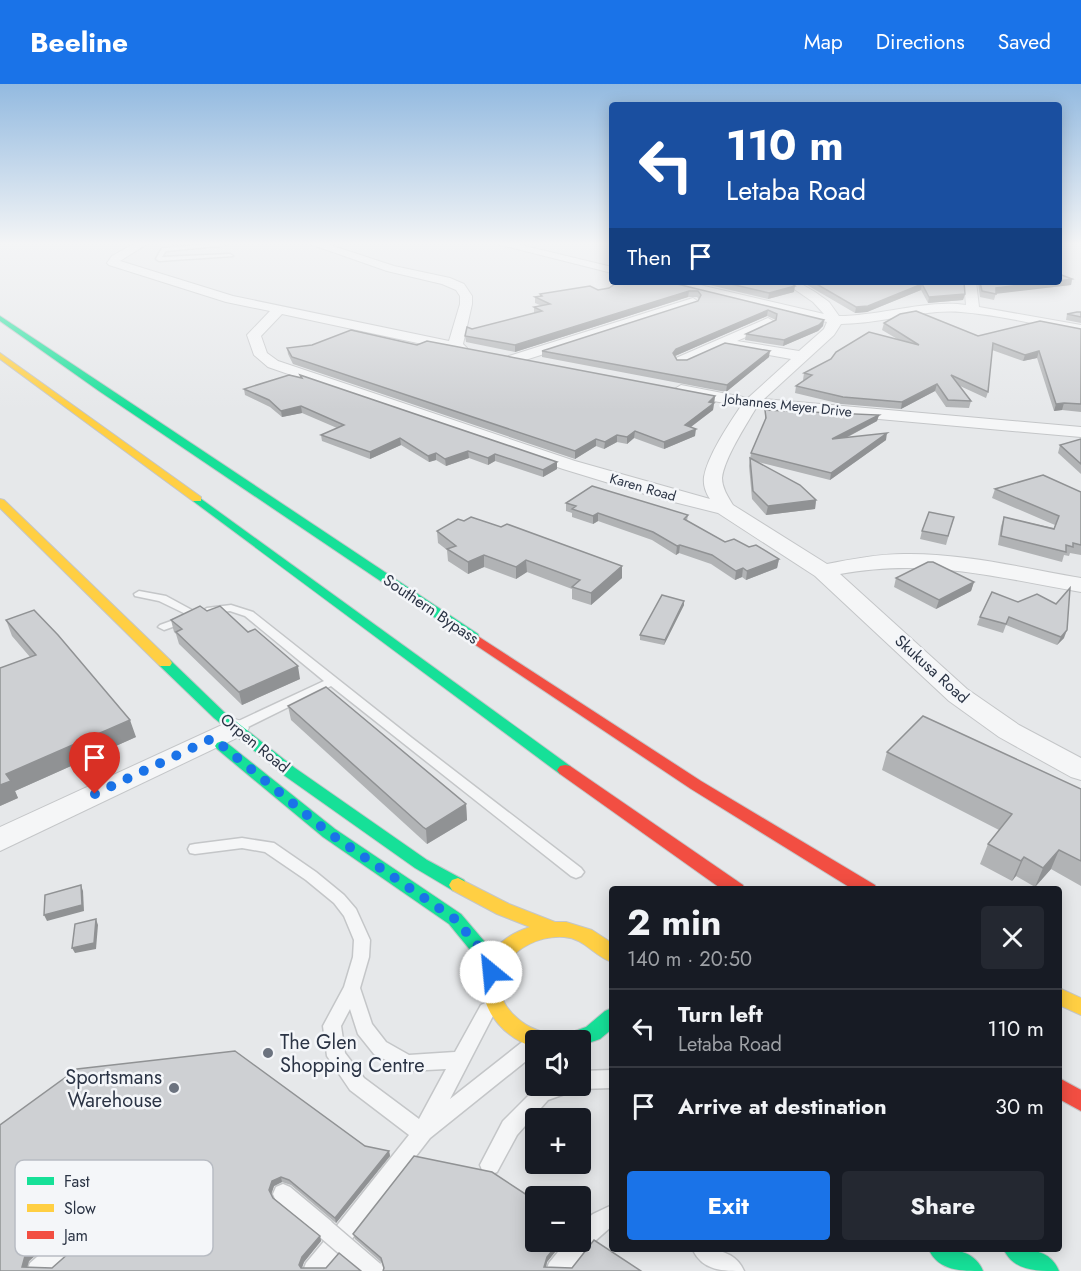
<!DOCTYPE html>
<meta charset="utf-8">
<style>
:root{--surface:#171b24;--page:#242831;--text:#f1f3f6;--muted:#9ea1a6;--line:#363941;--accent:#1a73e8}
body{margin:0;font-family:Jost,sans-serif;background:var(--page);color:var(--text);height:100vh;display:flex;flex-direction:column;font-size:22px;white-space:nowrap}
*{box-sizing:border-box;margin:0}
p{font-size:20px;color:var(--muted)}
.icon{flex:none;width:33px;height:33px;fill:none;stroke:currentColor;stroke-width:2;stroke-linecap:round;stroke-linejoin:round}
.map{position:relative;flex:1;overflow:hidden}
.side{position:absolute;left:609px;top:802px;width:453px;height:366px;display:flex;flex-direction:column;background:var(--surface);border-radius:6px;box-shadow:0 3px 15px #0003}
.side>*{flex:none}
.top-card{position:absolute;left:609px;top:18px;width:453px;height:183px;border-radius:6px;box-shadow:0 3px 15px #0003;background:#1a4fa0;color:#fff;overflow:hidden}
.controls{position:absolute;left:525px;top:946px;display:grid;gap:12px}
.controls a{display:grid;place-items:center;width:66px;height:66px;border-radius:6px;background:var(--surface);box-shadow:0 3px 15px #0003;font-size:30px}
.pin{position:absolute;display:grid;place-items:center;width:51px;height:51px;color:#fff;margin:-62px -26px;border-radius:50% 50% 50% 0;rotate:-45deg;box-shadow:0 0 6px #0007}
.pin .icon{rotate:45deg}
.me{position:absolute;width:66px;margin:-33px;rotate:332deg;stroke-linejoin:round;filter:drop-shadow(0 0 4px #0008)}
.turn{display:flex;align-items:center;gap:21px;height:126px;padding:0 18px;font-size:27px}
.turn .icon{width:78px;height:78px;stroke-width:2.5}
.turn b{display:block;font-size:42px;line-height:51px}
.then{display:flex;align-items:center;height:57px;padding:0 18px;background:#0003;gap:12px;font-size:22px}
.round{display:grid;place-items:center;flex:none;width:63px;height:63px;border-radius:6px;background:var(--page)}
.head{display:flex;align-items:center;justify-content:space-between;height:102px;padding:0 18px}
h1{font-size:36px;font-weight:700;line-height:45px}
.cta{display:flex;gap:12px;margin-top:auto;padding:12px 18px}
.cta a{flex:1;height:69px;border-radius:6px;background:var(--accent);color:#fff;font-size:24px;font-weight:700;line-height:69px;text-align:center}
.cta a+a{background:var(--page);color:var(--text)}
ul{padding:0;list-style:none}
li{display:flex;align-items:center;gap:18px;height:78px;padding:0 18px;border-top:2px solid var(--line)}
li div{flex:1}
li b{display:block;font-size:22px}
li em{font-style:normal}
header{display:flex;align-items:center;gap:36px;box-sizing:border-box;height:84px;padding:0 30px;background:var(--accent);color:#fff}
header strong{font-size:28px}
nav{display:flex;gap:33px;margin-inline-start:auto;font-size:21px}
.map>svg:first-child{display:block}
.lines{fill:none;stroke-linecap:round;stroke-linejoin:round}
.lane-casing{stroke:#c4c6c8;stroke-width:3}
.street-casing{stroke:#c4c6c8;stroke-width:2}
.fast-casing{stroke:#c4c6c8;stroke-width:2}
.slow-casing{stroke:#c4c6c8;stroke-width:2}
.jam-casing{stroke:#c4c6c8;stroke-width:2}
.lane{fill:#f5f6f7;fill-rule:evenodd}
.street{fill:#f5f6f7;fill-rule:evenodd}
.fast{fill:#16e098;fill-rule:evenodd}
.slow{fill:#ffcf43;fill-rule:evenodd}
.jam{fill:#f24e42;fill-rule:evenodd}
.lane-bridge-casing{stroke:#c4c6c8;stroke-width:22;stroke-linecap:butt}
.lane-bridge{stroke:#f5f6f7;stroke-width:19}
.wall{fill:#b1b3b5;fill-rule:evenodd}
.shaded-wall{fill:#909294}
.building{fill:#ced0d3;stroke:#909294;stroke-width:1.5;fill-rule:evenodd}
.route{stroke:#1a73e8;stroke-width:10;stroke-dasharray:0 18}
.poi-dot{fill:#6c737f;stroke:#f4f6f9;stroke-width:2}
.labels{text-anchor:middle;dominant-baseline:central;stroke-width:5;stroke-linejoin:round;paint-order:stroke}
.far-street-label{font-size:14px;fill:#2b3445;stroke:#f4f6f9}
.street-label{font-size:16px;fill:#2b3445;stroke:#f4f6f9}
.near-poi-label{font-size:20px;fill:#2b3445;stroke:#f4f6f9;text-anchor:start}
.key{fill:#f4f6f9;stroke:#b8bcc3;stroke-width:1.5}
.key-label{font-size:16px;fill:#2b3445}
</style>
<header>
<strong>Beeline</strong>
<nav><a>Map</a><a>Directions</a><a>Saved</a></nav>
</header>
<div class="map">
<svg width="1081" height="1187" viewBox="0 0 1081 1187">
<rect width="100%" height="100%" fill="#e6e8ea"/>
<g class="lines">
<defs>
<g id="lane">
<path d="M214 160 228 161 166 167 162 173 230 170 233 172 159 177 156 175 162 164Z"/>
<path d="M139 507 166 512 201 531 196 534 192 533 159 517 135 512 134 510Z"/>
<path d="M231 521 253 528 412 654 581 784 584 788 581 792 576 794 571 792 331 602 240 647H230L229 644 230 641 324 597 245 532 230 527 207 530 202 527 207 524Z"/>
<path d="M185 532 189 533 191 535 189 537 164 546 158 543 160 541Z"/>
<path d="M242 754 274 759 316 788 344 811 356 825 370 856 369 873 360 904 372 940 386 958 409 971 455 968 481 921 487 918 493 921 496 926 450 1015 526 955 532 953 539 957H536V969L430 1054 327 1187H303L306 1179 326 1155 318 1152 276 1117 273 1110 276 1103 283 1100 290 1103 332 1138 335 1144 409 1051 350 1006 327 972 323 942 344 903 353 873 354 856 344 832 334 819 306 796 265 768 242 764 195 770 190 769 188 765 190 761 195 760ZM350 925 358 950 374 970 407 987 446 985 419 1035 364 994 345 969 341 942Z"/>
<path d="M612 986V1004L580 1005 573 1002H580V987Z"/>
<path d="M538 1002H572L570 1008 548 1016 517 1051 497 1088 490 1091 483 1088 480 1081 503 1037Z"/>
<path d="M134 1092 141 1095 144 1102 141 1109 54 1187H27L30 1179 127 1095Z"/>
<path d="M612 1121V1142L587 1164 570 1187H546L549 1179 566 1158H580V1141L593 1130Z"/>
<path d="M693 1166C713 1164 735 1166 744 1187 723 1187 703 1187 693 1166Z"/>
</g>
<g id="street">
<path d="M133 160H147L120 177 233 212 449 257 460 220V212L456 206 442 200 387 187 310 160H327L394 182 450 194 464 200 472 212V220L463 260 467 264 465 267H455L282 230 261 252 267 269 278 277 575 377 710 415C706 409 703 401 704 393 708 371 729 340 741 322L681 311 673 306 681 301 748 314 791 275 724 263 686 280H676L674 277 676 274 768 234 775 238 773 241 737 257 799 267 824 245 827 238 670 202 664 198H687L824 230 813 218 784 198H798L815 208 829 218 839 232C879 232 929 215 966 221L964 198H976L979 223 1081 241V249C1042 242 1001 231 961 228 921 225 881 240 841 240L834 251 764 315 1081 343V353L756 324C746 341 724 375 722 394 722 404 728 413 733 421L827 480C852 475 878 470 904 470 963 469 1023 484 1081 494V508C996 493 926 474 840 490L967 605 1019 641 1081 674V696L1071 693 999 653 949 617 815 492 718 429 658 414 563 385 268 283 254 271 247 251 270 227 226 218 109 181 107 179 112 172Z"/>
<path d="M497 160H517L612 183V189Z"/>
<path d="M693 214 699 218 697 221 519 278H509L507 275 509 272Z"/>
<path d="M235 635 245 638 249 644 245 650 0 767V743Z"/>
</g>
<g id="fast">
<path d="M0 232 478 550 479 553 473 557 468 556 99 307 0 237Z"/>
<path d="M197 412 570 682 573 686 570 690H560L193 417V413Z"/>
<path d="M165 575 170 576 224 628 295 684 427 776 464 796 467 801 464 806 458 808 452 806 415 784 285 692 214 634 160 582 158 579Z"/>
<path d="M222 657 227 659 335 745 461 830 484 857 500 888 498 894 491 896 484 894 471 867 449 840 323 753 217 665 215 662 217 659Z"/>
<path d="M612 924V945L600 955 580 962V957H561L564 951 586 943 605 927Z"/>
<path d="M929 1166C950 1164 974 1165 983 1187 961 1187 939 1187 929 1166Z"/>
<path d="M1004 1166C1025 1164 1050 1164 1059 1187 1037 1187 1014 1187 1004 1166Z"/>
</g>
<g id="slow">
<path d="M0 269 201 413V417H193L0 275Z"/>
<path d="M0 415 4 416 170 576 172 579 170 582H160L0 424Z"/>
<path d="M458 794 509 820 555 838H566L592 846 612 859V878C594 872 584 854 564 853 514 850 473 902 522 938 531 945 541 947 551 951L554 957H536V964C472 944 460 865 530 843L497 830 452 806 449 801 452 796Z"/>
<path d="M1059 904 1081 914V931L1059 921Z"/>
</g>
<g id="jam">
<path d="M473 549 701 697 875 801 877 806H854L691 705 468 556 467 553Z"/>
<path d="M565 681 570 682 743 801 745 806H723L560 690 557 686 560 682Z"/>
<path d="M1059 994 1081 1006V1027L1059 1015Z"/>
</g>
</defs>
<use href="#lane" class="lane-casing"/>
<use href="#street" class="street-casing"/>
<use href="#fast" class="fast-casing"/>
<use href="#slow" class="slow-casing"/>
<use href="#jam" class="jam-casing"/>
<use href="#lane" class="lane"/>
<use href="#street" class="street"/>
<use href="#fast" class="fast"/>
<use href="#slow" class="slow"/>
<use href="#jam" class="jam"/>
<defs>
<path id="lane-bridge" d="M325 1145 374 1187"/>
</defs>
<use href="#lane-bridge" class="lane-bridge-casing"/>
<use href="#lane-bridge" class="lane-bridge"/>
</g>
<g class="wall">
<path d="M1072 195 1071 201 996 209 994 216 980 213 978 198H1059Z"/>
<path d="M669 198 824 236 823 242 818 247 783 262 745 256 746 250 776 236 767 232 675 272 677 276 769 273 726 308 542 273V267L698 217 699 215 697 213H688L515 268 466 258 465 252 472 245 534 229V223L542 222 535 219V213L540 212V210L598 206Z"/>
<path d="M697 198H789L794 208 768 215Z"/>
<path d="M802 198H964L965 210 963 216 928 219 921 206 867 228 855 229Z"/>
<path d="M1081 228V239L1066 236 1067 230Z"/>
<path d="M884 239 978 252 1081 245V328L1062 326 1054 327 1037 274 1023 277 992 266 988 308 986 314 960 302 971 317 969 324 946 323 935 307 901 325 841 320 795 309 796 302 804 296H803L804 289 899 256 882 246Z"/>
<path d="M417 261 715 312 713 326 691 343 695 352 664 365 634 354 627 360 617 358 604 365 596 362 575 375 293 280 288 270 287 264Z"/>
<path d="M300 291 557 378V385L543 393 495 377 488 381 469 374 446 382 436 376 429 378 401 361 370 375 322 357 321 351 337 344 302 329 282 333 270 323 245 311 244 305 300 294Z"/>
<path d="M765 326 879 331 877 337 846 354 886 356 830 396 758 378 816 416 815 425 766 431 752 415 749 382 751 369 765 337Z"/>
<path d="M1081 355V390L1058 369 1060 361Z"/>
<path d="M995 405 1081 408V471L1070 469 1069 472 1064 471 1062 478 998 461 1001 442 1004 433 1054 444 1055 441 992 414Z"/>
<path d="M566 419 688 431 687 437 725 458 749 463 779 475 777 484 746 496 742 493 735 496 711 480 679 469 676 471 652 456 598 437 593 440 572 433V429L566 427Z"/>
<path d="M954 433 946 461 920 455 922 447Z"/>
<path d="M437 447 622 494 591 521 572 515V505L527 488 516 495 484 483 468 490 448 477 447 466 438 459Z"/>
<path d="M896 494 974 498 971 507 936 525 894 503Z"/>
<path d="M992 508 1064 554 1057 561 1006 541 1003 549 977 541 980 533Z"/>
<path d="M684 517V521L664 561 640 556V551Z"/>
<path d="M207 527 248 548 300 595 242 621 179 560 176 550 174 548 171 536Z"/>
<path d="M6 536 136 653 15 707 18 714 0 722V584L30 573 12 552Z"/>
<path d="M288 622 466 720 467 736 427 760 291 636Z"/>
<path d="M887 668 1081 705V802L1051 785 1035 803 1016 792 1012 797 980 780 988 760 999 746 882 686Z"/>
<path d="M0 1041 365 1062 389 1067 390 1072 336 1139 291 1101 282 1098 274 1102 271 1110 273 1114 320 1152 321 1157 304 1178 302 1184 0 1187ZM135 1090 142 1094 144 1098 140 1106 52 1184H27L29 1177 126 1093Z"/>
<path d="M353 1150 536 1158H563L547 1178 546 1183 384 1185 382 1179 355 1155Z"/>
</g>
<g class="shaded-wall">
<path d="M1072 195 1071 201 995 210 996 204 1046 198H1059V197Z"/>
<path d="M922 200 921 206 867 228 855 229 856 223Z"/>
<path d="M795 202 794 208 768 215 769 209Z"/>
<path d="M689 207 688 213 515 268V261Z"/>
<path d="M965 210 963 216 928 219 929 213Z"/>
<path d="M768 226 767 232 675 272 672 276 673 269 676 265Z"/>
<path d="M824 236 823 242 818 247 783 262 784 256Z"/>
<path d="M770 267 769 273 726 308 727 301Z"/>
<path d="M1039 267 1037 274 1023 277 1025 271Z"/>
<path d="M937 300 935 307 901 325 902 318Z"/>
<path d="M715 312 713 326 684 348 685 341Z"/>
<path d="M1064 319 1062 326 1054 327 1056 320Z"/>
<path d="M301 322 302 329 282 333 281 327Z"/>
<path d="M879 331 877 337 830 362 832 355Z"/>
<path d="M696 345 695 352 664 365V358Z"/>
<path d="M635 347 634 354 627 360V353Z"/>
<path d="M887 349 886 356 830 396 831 389Z"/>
<path d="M617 351V358L604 365 605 358Z"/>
<path d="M400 354 401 361 370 375V368Z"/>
<path d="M596 355V362L575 375V367Z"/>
<path d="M468 367 469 374 446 382 445 375Z"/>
<path d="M436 369V376L429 378 428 372Z"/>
<path d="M495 370V377L488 381V374Z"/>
<path d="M557 378V385L543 393V386Z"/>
<path d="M816 416 815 425 766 431 768 422Z"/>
<path d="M598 429V437L593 440V432Z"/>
<path d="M680 461 679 469 676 471 677 462Z"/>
<path d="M484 471V483L468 490V478Z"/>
<path d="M779 475 777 484 746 496 747 487Z"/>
<path d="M526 476 527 488 516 495V483Z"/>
<path d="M622 482V494L591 521V509Z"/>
<path d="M743 484 742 493 735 496 736 487Z"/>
<path d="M974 498 971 507 936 525 939 516Z"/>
<path d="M684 517V521L664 561 665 556Z"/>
<path d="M1067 546 1064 554 1057 561 1061 553Z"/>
<path d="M298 582 300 595 242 621 239 608Z"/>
<path d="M130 636 136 653 15 707 18 714 0 722V701L6 690Z"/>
<path d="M466 720 467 736 427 760 426 745Z"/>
<path d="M1059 766 1051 785 1035 803 1043 784Z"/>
<path d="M1024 773 1016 792 1012 797 1021 777Z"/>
<path d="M81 801 83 807 84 827 47 837 44 831Z"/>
<path d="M96 835 98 841 96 865 75 869 72 864Z"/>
<path d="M389 1067 390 1072 336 1139 335 1134Z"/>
<path d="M132 1085 135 1090 126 1093 29 1177 26 1187 22 1183 25 1172 123 1088Z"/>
<path d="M281 1093 282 1098 274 1102 271 1111 269 1106 272 1097Z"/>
<path d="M320 1152 321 1157 304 1178 301 1186 299 1181 302 1173Z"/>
<path d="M559 1158H563L547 1178 545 1187 544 1183 547 1173Z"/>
</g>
<g class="building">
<path d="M1059 190 1072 195 1059 197Z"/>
<path d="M618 198H669L824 236 819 241 784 256 746 250 776 236 777 230 768 226 676 265 673 269 677 276H687L725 259 770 267 727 301 542 267 698 217 701 211 698 207H689L515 261 465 252 467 243 472 245 542 227 534 223 550 220 535 213 542 212 540 210 590 202 598 206 609 204Z"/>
<path d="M722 198H789L795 202 769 209Z"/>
<path d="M813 198H964L965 210 929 213 922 200 868 222 856 223Z"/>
<path d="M980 198H1046L996 204V210L982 207Z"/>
<path d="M916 227 978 252 1040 237 1081 245V320L1064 319 1056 320 1039 267 1025 271 993 259 988 308 951 291 971 317 948 316 937 300 902 318 843 313 796 302 812 291 804 289 831 275 836 268 869 248 919 261 884 239 900 230Z"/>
<path d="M1077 228H1081V233L1067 230Z"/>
<path d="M351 246 417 261 427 257 715 312 709 318 714 319 685 341 696 345 664 358 635 347 627 353 617 351 605 358 596 355 575 367 292 273 287 264 312 261Z"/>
<path d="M289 291 302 294 300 291 557 378 543 386 495 370 488 374 468 367 445 375 436 369 428 372 400 354 370 368 321 351 344 341 301 322 281 327 269 316 244 305Z"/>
<path d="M765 326 879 331 832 355 887 349 831 389 751 369 766 334Z"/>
<path d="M1081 355V380L1060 361Z"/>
<path d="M750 374 800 401 816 416 768 422 753 407Z"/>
<path d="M1043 391 1081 408V461L1073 459V463L1066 461V468L1001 452 1004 433 1054 445 1059 432 995 405Z"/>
<path d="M592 402 688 431 684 435 725 458 734 455 749 463 756 461 779 475 747 487 743 484 736 487 712 471 680 461 677 462 653 448 598 429 593 432 572 425 576 422 566 419Z"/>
<path d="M929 428 954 433 948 452 922 447Z"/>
<path d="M471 433 501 443 507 440 622 482 591 509 572 503 580 496 526 476 516 483 484 471 468 478 447 465 456 462 437 447 458 435 464 437Z"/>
<path d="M928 478H933L974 498 939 516 896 494Z"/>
<path d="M1070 504 1067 546 1061 553 1009 533 1006 540 980 533 992 508 1018 518 1037 510 1056 520Z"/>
<path d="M662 511 684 517 665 556 640 551Z"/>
<path d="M200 522 207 527 220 522 248 548 255 545 298 582 239 608 176 548 182 545 171 536Z"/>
<path d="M34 526 58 551 130 636 6 690 11 697 0 701V584L36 571 6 536Z"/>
<path d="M326 603 466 720 426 745 423 743 288 622Z"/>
<path d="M923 632 1081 705V777L1059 766 1043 784 1024 773 1021 777 988 760 1012 730 887 668Z"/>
<path d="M81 801 82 821 44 831 45 811Z"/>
<path d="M96 835 94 859 72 864 75 840Z"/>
<path d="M235 967 365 1062 389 1067 335 1134 289 1096 281 1093 272 1097 269 1106 273 1114 320 1152 302 1173 299 1181 301 1184H326L339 1169 361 1187H0V1041L77 985ZM132 1085 141 1089 144 1098 140 1106 52 1184 22 1183 25 1172 123 1088Z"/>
<path d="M414 1072 492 1088 536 1117V1158H559L547 1173 544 1183 572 1184 594 1156 641 1187H383L384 1184 381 1174 353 1150Z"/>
</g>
<linearGradient id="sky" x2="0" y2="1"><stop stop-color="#93bae0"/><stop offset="0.49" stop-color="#f4f5f6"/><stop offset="1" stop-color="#f4f5f6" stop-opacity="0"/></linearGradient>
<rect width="1081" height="326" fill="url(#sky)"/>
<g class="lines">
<path class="route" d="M95 710 213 654 329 749 455 835 478 862 491 888"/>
</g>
<g class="poi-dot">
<circle cx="268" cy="969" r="6"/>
<circle cx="174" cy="1004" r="6"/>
</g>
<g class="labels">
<g class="far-street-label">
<text transform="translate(788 321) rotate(6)">Johannes Meyer Drive</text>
<text transform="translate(643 403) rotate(16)">Karen Road</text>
</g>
<g class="street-label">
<text transform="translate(431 525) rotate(34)">Southern Bypass</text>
<text transform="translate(932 585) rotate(42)">Skukusa Road</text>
<text transform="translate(255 659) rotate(39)">Orpen Road</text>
</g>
<g class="near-poi-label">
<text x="280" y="958">The Glen<tspan x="280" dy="23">Shopping Centre</tspan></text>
<text x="162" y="993" text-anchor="end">Sportsmans<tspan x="162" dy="23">Warehouse</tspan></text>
</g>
</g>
<rect x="15" y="1076" width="198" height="96" rx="9" class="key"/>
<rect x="27" y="1093" width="27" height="8" fill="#16e098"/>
<rect x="27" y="1120" width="27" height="8" fill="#ffcf43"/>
<rect x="27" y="1147" width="27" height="8" fill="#f24e42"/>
<g class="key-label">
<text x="64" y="1103">Fast</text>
<text x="64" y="1130">Slow</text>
<text x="64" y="1157">Jam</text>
</g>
</svg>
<div class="controls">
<a><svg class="icon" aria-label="sound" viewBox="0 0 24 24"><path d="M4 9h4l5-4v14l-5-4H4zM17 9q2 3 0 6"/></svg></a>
<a>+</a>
<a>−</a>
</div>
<div class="pin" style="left:95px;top:710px;background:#d93025"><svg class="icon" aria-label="arrive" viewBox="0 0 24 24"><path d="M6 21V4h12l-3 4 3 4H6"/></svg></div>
<svg class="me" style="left:491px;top:888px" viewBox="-20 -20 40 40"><circle r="19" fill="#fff"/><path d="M0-13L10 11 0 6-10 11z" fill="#1a73e8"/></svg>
<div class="top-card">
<div class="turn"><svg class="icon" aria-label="left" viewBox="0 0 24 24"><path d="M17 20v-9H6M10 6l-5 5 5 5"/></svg><div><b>110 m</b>Letaba Road</div></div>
<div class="then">Then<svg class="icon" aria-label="arrive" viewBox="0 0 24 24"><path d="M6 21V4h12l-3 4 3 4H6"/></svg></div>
</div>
<section class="side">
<div class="head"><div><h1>2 min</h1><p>140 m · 20:50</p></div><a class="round"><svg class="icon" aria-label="close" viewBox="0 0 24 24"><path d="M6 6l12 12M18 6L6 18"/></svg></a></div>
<ul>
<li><svg class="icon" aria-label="left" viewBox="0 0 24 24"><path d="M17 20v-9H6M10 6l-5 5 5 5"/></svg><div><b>Turn left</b><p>Letaba Road</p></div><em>110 m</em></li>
<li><svg class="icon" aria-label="arrive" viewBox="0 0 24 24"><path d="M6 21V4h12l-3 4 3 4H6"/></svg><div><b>Arrive at destination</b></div><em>30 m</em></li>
</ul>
<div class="cta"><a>Exit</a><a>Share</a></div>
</section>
</div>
